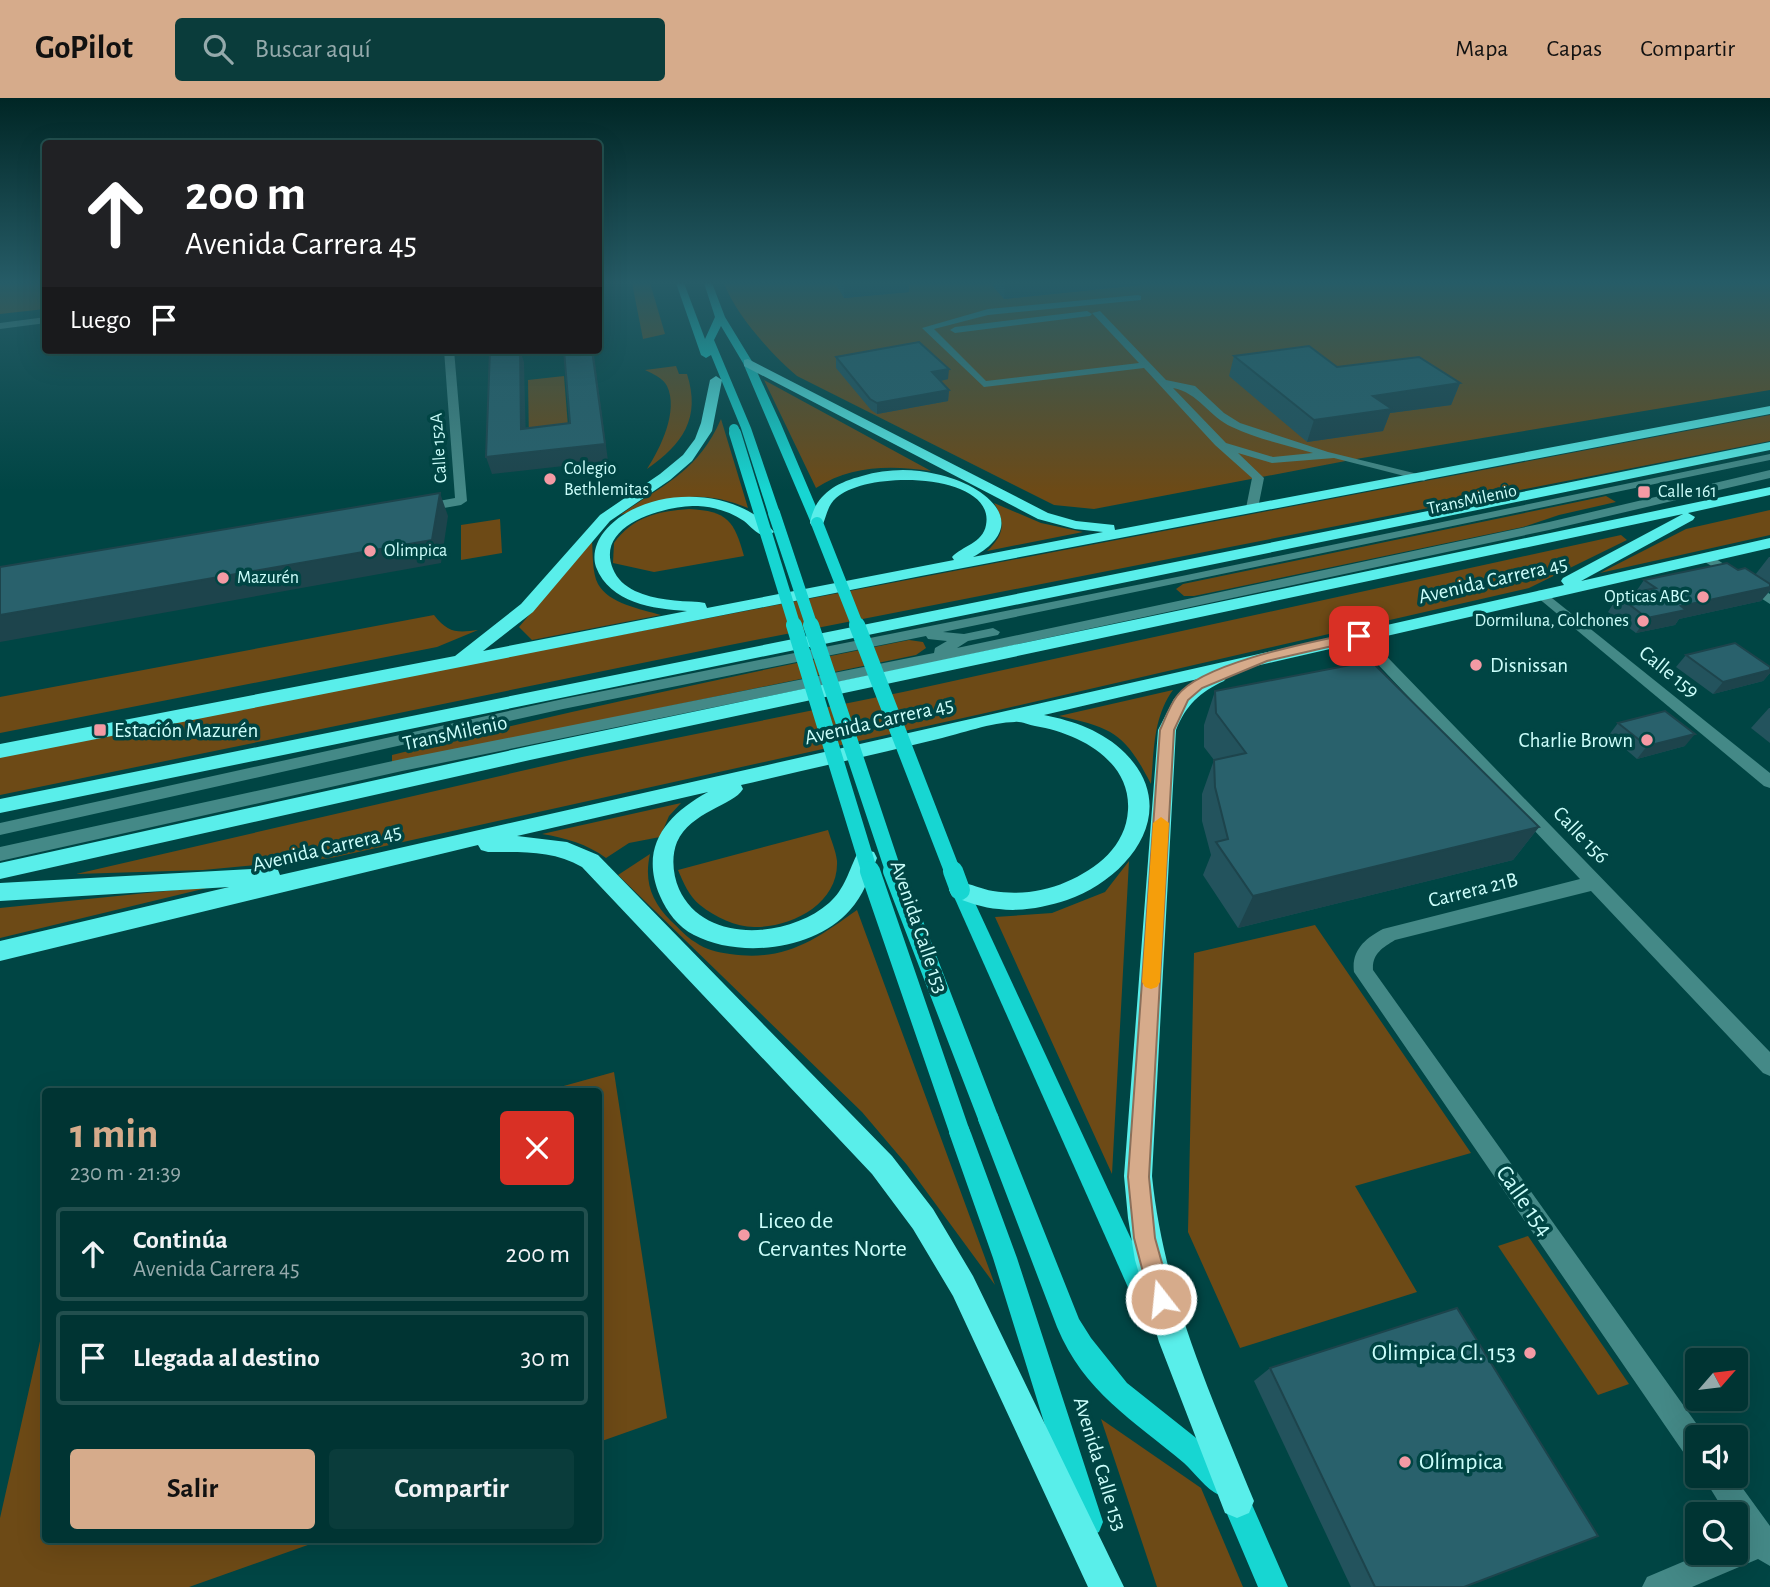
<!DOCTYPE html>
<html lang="es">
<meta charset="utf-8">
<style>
:root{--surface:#003433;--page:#0a3c3b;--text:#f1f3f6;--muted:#95aaac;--line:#224f4e;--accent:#d6ab8b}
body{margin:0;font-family:"Alegreya Sans",sans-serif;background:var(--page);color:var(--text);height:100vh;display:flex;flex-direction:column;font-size:26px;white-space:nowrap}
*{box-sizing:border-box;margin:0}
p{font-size:23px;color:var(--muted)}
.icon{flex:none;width:38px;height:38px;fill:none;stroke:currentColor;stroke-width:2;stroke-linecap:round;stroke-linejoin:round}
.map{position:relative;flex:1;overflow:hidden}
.panel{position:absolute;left:42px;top:990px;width:560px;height:455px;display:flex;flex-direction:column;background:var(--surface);border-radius:7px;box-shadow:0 7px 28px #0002,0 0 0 2px var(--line)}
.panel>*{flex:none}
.guide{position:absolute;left:42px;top:42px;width:560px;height:214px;border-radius:7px;box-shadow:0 7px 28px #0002,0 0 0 2px var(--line);background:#202124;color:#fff;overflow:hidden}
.needle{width:46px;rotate:62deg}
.tools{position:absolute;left:1685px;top:1250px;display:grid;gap:14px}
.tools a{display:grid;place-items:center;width:63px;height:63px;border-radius:7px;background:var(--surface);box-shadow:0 7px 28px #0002,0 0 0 2px var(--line);font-size:35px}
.pin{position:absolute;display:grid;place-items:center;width:60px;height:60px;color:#fff;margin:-30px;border-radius:14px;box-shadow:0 4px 10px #0006}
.me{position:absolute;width:77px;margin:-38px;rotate:344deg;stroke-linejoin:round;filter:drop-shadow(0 0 5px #0008)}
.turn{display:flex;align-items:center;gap:24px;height:147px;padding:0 28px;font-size:32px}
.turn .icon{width:91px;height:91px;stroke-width:2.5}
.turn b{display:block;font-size:49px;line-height:60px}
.then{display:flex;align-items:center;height:66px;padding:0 28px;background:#0003;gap:14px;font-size:26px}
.round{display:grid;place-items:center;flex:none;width:74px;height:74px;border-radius:7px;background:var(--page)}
.headline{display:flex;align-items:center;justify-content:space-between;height:119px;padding:0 28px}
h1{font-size:42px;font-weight:700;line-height:52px;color:var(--accent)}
.primary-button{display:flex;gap:14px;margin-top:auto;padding:14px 28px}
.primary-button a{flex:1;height:80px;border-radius:7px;background:var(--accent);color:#111;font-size:28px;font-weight:700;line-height:80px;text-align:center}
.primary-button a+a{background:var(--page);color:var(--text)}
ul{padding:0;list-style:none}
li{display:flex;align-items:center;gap:21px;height:94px;margin:0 14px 10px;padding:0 14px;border:4px solid var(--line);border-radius:7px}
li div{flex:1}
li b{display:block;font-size:26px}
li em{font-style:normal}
header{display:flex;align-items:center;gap:42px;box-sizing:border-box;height:98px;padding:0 35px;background:var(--accent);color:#111}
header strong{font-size:33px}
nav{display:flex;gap:38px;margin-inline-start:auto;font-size:24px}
.search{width:490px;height:63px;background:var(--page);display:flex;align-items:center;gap:18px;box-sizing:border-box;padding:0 24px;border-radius:7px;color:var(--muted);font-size:26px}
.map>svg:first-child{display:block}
.green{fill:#6d4a16}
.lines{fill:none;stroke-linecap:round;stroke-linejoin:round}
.minor{fill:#448987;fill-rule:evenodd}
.major{fill:#17d6d2;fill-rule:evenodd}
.highway{fill:#59eeea;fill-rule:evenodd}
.major-bridge-far3{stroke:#17d6d2;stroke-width:10}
.major-bridge-far2{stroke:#17d6d2;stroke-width:12}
.major-bridge-far1{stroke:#17d6d2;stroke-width:16}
.major-bridge{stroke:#17d6d2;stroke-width:20}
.wall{fill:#23535d}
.shaded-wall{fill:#1d444c}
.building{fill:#29616c;stroke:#1d444c;stroke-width:2}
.route{fill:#d6ab8b;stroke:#8b6f5a;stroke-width:2}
.slow{fill:#f59e0b}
.poi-dot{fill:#f49aa4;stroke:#004544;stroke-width:2.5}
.labels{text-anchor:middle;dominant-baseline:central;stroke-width:7;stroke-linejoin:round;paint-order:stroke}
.far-street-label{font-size:18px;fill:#ccfefb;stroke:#004544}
.far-poi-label{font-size:18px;fill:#ccfefb;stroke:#004544;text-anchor:start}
.street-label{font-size:21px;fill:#ccfefb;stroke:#004544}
.poi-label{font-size:21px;fill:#ccfefb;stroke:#004544;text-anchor:start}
.near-street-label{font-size:24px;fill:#ccfefb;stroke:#004544}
.near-poi-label{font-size:24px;fill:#ccfefb;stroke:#004544;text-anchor:start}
</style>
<header>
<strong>GoPilot</strong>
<div class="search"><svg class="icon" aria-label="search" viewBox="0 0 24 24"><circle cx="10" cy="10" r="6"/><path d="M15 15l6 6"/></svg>Buscar aquí</div>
<nav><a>Mapa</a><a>Capas</a><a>Compartir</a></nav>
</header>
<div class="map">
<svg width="1770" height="1489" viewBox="0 0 1770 1489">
<rect width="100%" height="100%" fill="#004544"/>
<g class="green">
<path d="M0 185H45V211L0 216Z"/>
<path d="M632 185H650L665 236 643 241Z"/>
<path d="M724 185H1770V292L1356 361 1094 411 1054 407 797 278C772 257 735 216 724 185Z"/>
<path d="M676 268 679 276H687C701 320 683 346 647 371 660 351 679 313 667 288 663 280 653 276 645 272Z"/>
<path d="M564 278 569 341 529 345 528 282Z"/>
<path d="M764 282 931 373C892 367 850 367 816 390Z"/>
<path d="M1770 317V343L730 547 0 697V659L442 571Z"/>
<path d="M721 321 748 410C696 389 671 401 620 417 665 385 697 375 721 321Z"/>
<path d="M1606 398 1616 404 1559 417 1523 429 1194 498H1184L1176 491 1183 486Z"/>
<path d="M994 405 1041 425 1083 434 987 453C1004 437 1006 425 994 405Z"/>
<path d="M689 411C728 413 734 423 744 458L654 474 613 465 614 445C632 419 659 413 689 411Z"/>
<path d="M1770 412V437L1600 475 1686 431Z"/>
<path d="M500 421 502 455 461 462V427Z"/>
<path d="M1621 437 1627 442 1529 490 981 616 331 760 203 772 76 776 582 659 903 594Z"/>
<path d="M592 443C593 455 592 475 598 486 609 506 641 511 661 517L532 542 519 529Z"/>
<path d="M434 517C448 535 457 535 478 532L437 549 0 635V599Z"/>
<path d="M909 542 923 544 926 550 916 557 392 666V657C563 614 736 577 909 542Z"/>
<path d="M1173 592C1153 619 1154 654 1151 686 1125 636 1114 630 1059 618Z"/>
<path d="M681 705 669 718 660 739 629 745 606 760C587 746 566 740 542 736Z"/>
<path d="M828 732C831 742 836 753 837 763 839 806 791 830 754 829 736 829 715 819 700 807 689 798 683 784 678 772Z"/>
<path d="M650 756C644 783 651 803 671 823 679 830 686 839 695 844 706 852 717 854 730 856 785 864 815 842 857 812L995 1187 907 1067 862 1014 618 777Z"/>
<path d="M1129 763 1112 1076 995 819 1052 815 1105 794Z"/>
<path d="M215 788 0 840V810Z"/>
<path d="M1315 827 1471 1055 1355 1088 1417 1194 1240 1250 1188 1134 1194 855Z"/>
<path d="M614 974 667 1320 599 1344 598 994H542Z"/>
<path d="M1528 1138 1629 1286 1598 1297 1498 1148Z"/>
<path d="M45 1221 46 1442H322L189 1489H0V1420Z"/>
<path d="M1101 1321 1201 1390 1243 1489H1157Z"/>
</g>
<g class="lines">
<g class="minor">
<path d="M1138 197 1141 198V202L988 217 934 231 986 283 1139 265 1092 215 1100 213 1166 282 1195 288 1224 315 1240 325 1328 354 1430 379 1424 383 1334 360 1272 365 1238 355 1264 380 1258 410 1248 413 1246 410 1252 380 1215 347 1144 270 984 289 922 230 988 211ZM1173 290C1198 294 1209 319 1232 329 1257 341 1286 347 1313 355L1273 359 1226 345Z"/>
<path d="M1087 213 1092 216 1090 218 955 235 950 232 955 229Z"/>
<path d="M46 219V225L0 231V225Z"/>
<path d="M444 252H454L467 403 461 407 421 414 415 410 417 407 455 400Z"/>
<path d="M1770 356V362L943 534 964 536 993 530 1000 534 998 537 968 543 957 550 1549 424 1770 372V380L1549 432 921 567 402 673 0 763V749L402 661 934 555 935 550 947 543 928 541 926 538 563 611 0 737V725L563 601 1182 478Z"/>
<path d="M1707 455 1770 496V506L1702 462 1701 459Z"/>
<path d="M1542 492 1770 675V690L1764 688 1537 499V493Z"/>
<path d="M1359 534 1364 535 1770 954V978L1763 975 1591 793 1395 842C1382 850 1372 856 1373 872L1706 1339H1698V1364L1688 1361 1354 874C1351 852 1366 840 1383 831L1580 781 1354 541 1352 538Z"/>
<path d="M1702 1377H1733L1770 1428V1468L1758 1461 1692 1489H1642L1647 1479 1706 1454H1736V1442L1742 1439 1736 1430V1416H1726Z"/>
</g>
<g class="major">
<path d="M676 185H684L705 241 715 219 704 185H712L725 219 753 265 781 326 823 425 821 428H813L811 425 743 265 721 228 714 242 751 330 780 415 774 419 768 415 741 330 711 257 706 260 701 257Z"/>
<path d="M960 785 966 787 969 792 1165 1214 1169 1223 1165 1232 1156 1236 1147 1232 951 792 954 787Z"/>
<path d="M989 1012 997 1015 1079 1221 1091 1240 1127 1285 1210 1351 1232 1374 1235 1383 1243 1386 1288 1489H1258L1219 1397C1206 1391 1195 1375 1184 1365 1133 1322 1084 1294 1057 1229L978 1022 981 1015Z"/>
<path d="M960 1024 968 1028 971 1035 1017 1160 1103 1424 1099 1434 1089 1438 1079 1434 1075 1424 993 1160 949 1035 952 1028Z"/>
</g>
<g class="highway">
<path d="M748 261 1048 415 1076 423 1114 427 1115 432 1770 308V316L921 478 0 660V646L455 558 521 506 600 417 660 376 683 357 695 341 701 325 710 282 716 278 722 282 712 333 692 363 670 382 610 423 533 514 483 553 687 513C653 511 610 505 596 469 592 457 596 444 604 434 642 387 736 387 774 434L766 439C757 436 751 429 744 423 731 414 715 409 698 408 667 407 594 426 613 471 617 481 625 488 635 493 655 502 678 503 699 504L705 505 707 510 954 462 952 459C962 448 983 445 986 427 996 375 868 371 836 400 827 408 827 418 822 428H812L810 425C815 397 835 385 862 378 886 371 911 370 936 376 981 385 1036 424 973 459L1103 434 1075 431 1038 421 744 268V262Z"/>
<path d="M1770 344V352L0 715V701Z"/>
<path d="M1770 389V397L1688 415 1695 419 1693 422 1581 483 1770 440V450L1225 575 1227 579 1224 583C1200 594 1186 607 1176 632L1152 1078C1164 1195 1210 1295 1254 1403L1249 1415 1237 1420 1225 1415 1159 1244 1135 1162 1128 1120 1124 1078 1158 632 1174 601 1198 581 1044 617C1074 623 1103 633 1125 655 1183 713 1128 781 1067 802 1045 809 1022 814 999 811 983 810 967 804 952 798L949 792 952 786C966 782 979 791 993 793 1017 797 1044 794 1066 784 1097 771 1126 748 1128 712 1131 662 1078 635 1035 628 1029 627 1020 623 1015 624 992 624 960 636 938 641 872 657 806 672 741 687L743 691C733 708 691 713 677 744 671 759 673 777 679 791 704 847 789 840 829 805 845 791 849 772 858 754L866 752 874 754 877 760C870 778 863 798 850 812 815 852 740 861 694 837 678 829 667 814 660 798 639 749 666 717 708 694L517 738 567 744 598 757 892 1058 933 1111 973 1178 1124 1489H1088L953 1198 913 1131 872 1076 582 769C553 752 521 754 488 754L481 752 478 747 0 863V843L229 789 0 803V785L270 770 278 772 280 777 1564 487 1561 483 1563 480 1683 416 530 662 0 781V765L530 648Z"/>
</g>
<path class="major-bridge-far3" d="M734 331 736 337"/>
<g class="major-bridge-far2">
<path d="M735 335 795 529"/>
<path d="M774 415 812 529"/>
<path d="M817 425 858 529"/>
</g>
<g class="major-bridge-far1">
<path d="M794 527 870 775"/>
<path d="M811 527 894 775"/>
<path d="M857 527 953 775"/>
</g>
<g class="major-bridge">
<path d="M870 773 960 1035"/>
<path d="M893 773 989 1022"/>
<path d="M953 773 960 792"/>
</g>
</g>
<g class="wall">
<path d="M835 185H909V194L844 200Z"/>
<path d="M990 185H1140V187L1004 201Z"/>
<path d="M1234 258 1337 269 1460 285 1451 307 1390 315 1383 333 1307 344 1229 278Z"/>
<path d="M836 259 948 281 940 283 949 292 948 303 877 316 871 312 836 270Z"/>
<path d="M1769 459H1770V493L1761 503 1679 521 1675 527 1636 535 1608 514 1618 498 1635 495 1644 482 1738 472 1755 477Z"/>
<path d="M1686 557 1770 569V575L1763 583 1713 596 1676 569Z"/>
<path d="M1215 593 1539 729 1513 762 1238 830 1203 777 1211 757 1202 723V696L1214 662 1204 649V627Z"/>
<path d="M1769 610H1770V645L1751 630Z"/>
<path d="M1618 625 1685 648 1637 661 1609 637Z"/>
<path d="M1270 1270 1464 1489H1351L1254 1283Z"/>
</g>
<g class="shaded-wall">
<path d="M844 185H909V194L844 200Z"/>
<path d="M1005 185H1140V187L1004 201Z"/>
<path d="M520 252 524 264 526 347 521 331Z"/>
<path d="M592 252 594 257 608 363 492 376 486 359 605 346Z"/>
<path d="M949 271 948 281 932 285V274Z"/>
<path d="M1460 285 1451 307 1390 315 1383 333 1307 344 1314 322 1373 298Z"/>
<path d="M949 292 948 303 877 316V305Z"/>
<path d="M440 395 448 418 441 465 0 544V517Z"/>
<path d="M1770 489V492L1761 503 1679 521 1675 527 1636 535 1647 520 1681 508Z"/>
<path d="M1770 572V575L1763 583 1713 596 1723 584Z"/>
<path d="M1695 636 1685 648 1637 661 1647 648Z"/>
<path d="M1539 729 1513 762 1238 830 1253 798Z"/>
</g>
<g class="building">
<path d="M919 244 949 271 932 274 949 292 877 305 870 301 836 259Z"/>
<path d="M1309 248 1337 269 1419 259 1460 285 1373 298 1392 311 1314 322 1234 258Z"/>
<path d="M490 252H520L521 331 570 325 564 252H592L605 346 486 359Z"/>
<path d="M440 395 432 442 0 517V469Z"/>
<path d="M1727 465 1738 472 1745 470 1770 486V489L1681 508 1686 512 1647 520 1618 498 1656 490 1644 482Z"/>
<path d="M1735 545 1770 569V572L1723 584 1686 557Z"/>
<path d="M1371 563 1539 729 1253 798 1216 744 1228 741 1215 689 1214 662 1246 655 1216 615 1215 593Z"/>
<path d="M1665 613 1695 636 1647 648 1618 625Z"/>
<path d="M1457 1210 1598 1438 1464 1489H1375L1270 1270Z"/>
</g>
<linearGradient id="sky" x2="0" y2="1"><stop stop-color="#002625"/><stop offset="0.47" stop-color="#265c67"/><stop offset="1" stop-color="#265c67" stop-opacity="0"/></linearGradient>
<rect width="1770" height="393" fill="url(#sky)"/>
<path class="route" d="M1359 534 1365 538 1363 541 1267 563 1202 590 1188 602 1174 632 1149 1079 1155 1140 1172 1201 1169 1209 1161 1212 1153 1209 1150 1201 1134 1140 1128 1079 1160 632C1165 621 1170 607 1177 598 1202 564 1317 543 1359 534Z"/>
<path class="slow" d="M1161 719 1169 725 1160 884 1157 889 1151 891 1145 889 1142 884 1153 725Z"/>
<g class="poi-dot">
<circle cx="550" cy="381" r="7"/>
<rect x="1637" y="387" width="14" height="14" rx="3.5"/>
<circle cx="370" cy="453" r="7"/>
<circle cx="223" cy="480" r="7"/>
<circle cx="1703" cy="499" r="7"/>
<circle cx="1643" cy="523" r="7"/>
<circle cx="1476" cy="567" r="7"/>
<rect x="93" y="625" width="14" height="14" rx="3.5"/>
<circle cx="1647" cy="642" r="7"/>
<circle cx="744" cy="1137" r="7"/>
<circle cx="1530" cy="1255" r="7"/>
<circle cx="1405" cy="1364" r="7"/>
</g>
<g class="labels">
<g class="far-street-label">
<text transform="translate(439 350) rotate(-94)">Calle 152A</text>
<text transform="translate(1472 402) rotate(-12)">TransMilenio</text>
</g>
<g class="far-poi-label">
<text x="564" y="371">Colegio<tspan x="564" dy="21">Bethlemitas</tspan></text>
<text x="1658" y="394">Calle 161</text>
<text x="384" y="453">Olimpica</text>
<text x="237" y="480">Mazurén</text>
<text x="1689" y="499" text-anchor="end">Opticas ABC</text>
<text x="1629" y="523" text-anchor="end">Dormiluna, Colchones</text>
</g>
<g class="street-label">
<text transform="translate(1493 482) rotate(-13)">Avenida Carrera 45</text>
<text transform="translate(1669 574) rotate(39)">Calle 159</text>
<text transform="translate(879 623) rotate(-13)">Avenida Carrera 45</text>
<text transform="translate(455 635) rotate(-12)">TransMilenio</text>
<text transform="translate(1581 737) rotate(46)">Calle 156</text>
<text transform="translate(327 750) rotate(-13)">Avenida Carrera 45</text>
<text transform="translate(1473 792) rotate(-14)">Carrera 21B</text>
<text transform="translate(919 829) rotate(71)">Avenida Calle 153</text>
<text transform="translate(1100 1366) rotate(73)">Avenida Calle 153</text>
</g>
<g class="poi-label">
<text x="1490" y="567">Disnissan</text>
<text x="114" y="632">Estación Mazurén</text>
<text x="1633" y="642" text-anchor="end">Charlie Brown</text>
</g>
<g class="near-street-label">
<text transform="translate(1524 1103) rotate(55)">Calle 154</text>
</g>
<g class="near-poi-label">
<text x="758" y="1123">Liceo de<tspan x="758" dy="28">Cervantes Norte</tspan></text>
<text x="1516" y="1255" text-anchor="end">Olimpica Cl. 153</text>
<text x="1419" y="1364">Olímpica</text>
</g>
</g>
</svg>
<div class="tools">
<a><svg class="needle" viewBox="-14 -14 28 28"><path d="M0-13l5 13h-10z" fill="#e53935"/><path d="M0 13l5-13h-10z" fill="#95aaac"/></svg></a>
<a><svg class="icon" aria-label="sound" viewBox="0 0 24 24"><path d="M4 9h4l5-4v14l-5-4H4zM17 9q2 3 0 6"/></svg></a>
<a><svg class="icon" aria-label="search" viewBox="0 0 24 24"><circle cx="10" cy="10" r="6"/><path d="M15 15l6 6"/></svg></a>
</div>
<div class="pin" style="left:1359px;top:538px;background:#d93025"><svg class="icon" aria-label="arrive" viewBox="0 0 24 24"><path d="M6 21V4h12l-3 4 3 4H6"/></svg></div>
<svg class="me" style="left:1161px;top:1201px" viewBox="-20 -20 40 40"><circle r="17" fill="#d6ab8b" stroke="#fff" stroke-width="3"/><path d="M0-11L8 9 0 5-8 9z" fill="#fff"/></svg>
<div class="guide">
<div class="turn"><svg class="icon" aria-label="ahead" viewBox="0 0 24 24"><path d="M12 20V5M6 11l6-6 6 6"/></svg><div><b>200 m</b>Avenida Carrera 45</div></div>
<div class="then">Luego<svg class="icon" aria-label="arrive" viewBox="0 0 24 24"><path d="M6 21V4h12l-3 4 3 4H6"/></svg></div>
</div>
<section class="panel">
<div class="headline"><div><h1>1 min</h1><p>230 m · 21:39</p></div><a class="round" style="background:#d93025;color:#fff"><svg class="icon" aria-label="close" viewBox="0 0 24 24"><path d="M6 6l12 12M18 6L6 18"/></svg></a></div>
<ul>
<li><svg class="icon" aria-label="ahead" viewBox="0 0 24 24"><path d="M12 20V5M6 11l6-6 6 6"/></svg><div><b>Continúa</b><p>Avenida Carrera 45</p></div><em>200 m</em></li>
<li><svg class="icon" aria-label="arrive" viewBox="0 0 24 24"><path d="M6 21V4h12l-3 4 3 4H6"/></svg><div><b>Llegada al destino</b></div><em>30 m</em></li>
</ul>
<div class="primary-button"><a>Salir</a><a>Compartir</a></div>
</section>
</div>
